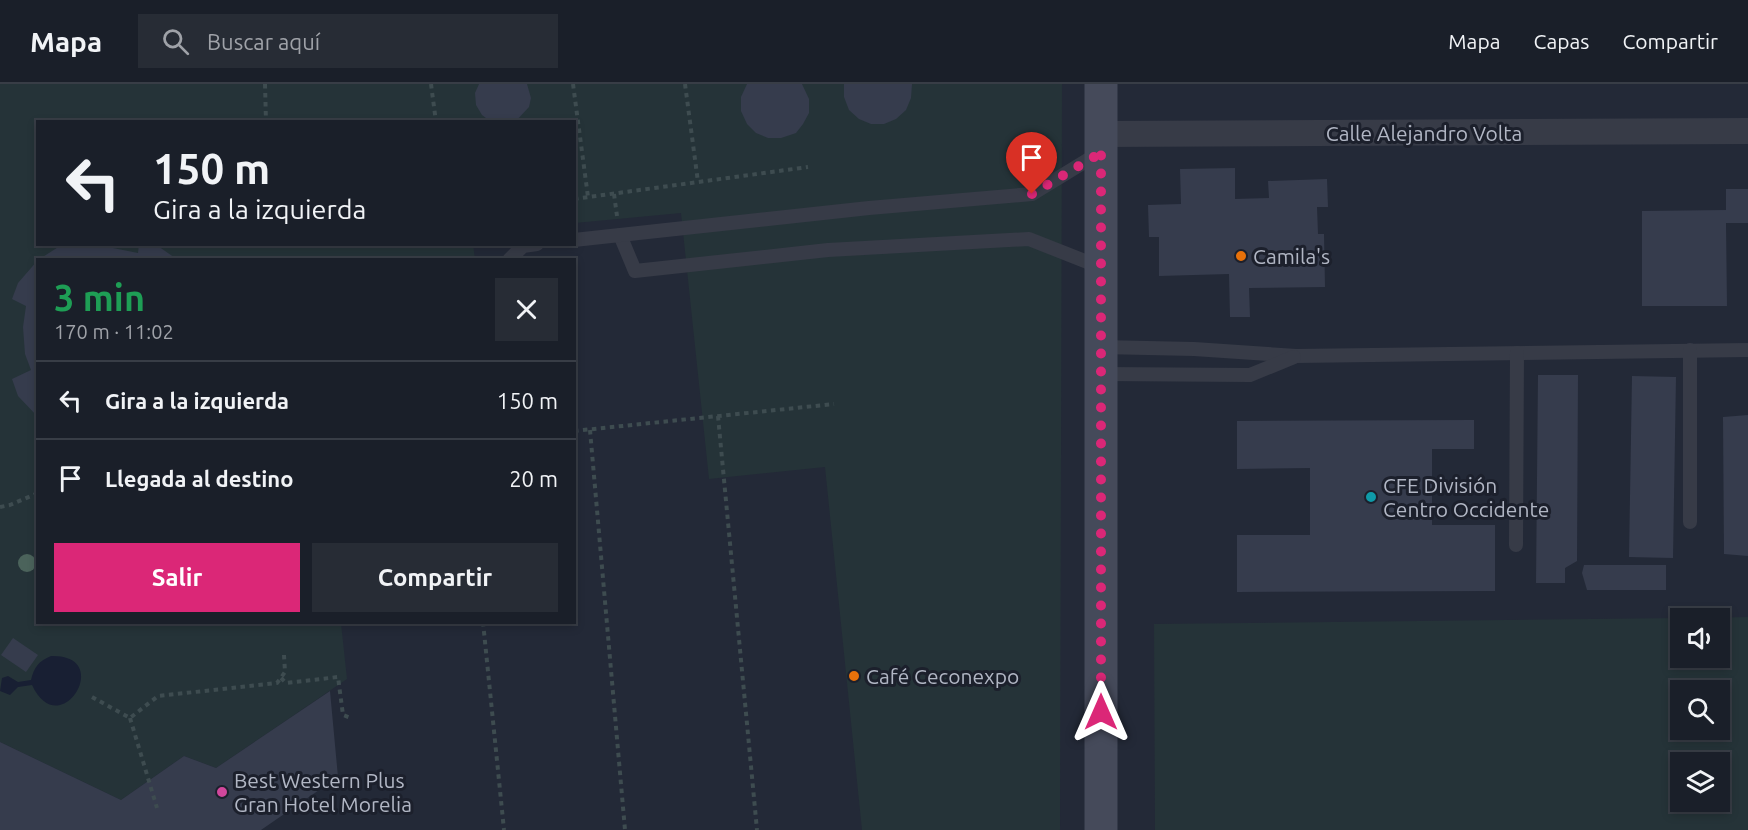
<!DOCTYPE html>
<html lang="es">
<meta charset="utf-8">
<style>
:root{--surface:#1a1f29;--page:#272c35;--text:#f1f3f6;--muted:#9fa2a8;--line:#383d46;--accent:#db2777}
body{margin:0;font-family:Ubuntu,sans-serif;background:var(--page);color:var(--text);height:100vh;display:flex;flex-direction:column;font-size:22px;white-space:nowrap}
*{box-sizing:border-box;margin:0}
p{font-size:20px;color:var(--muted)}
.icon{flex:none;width:33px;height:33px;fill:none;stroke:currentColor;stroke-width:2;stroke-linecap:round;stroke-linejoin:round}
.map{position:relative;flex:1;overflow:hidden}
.drawer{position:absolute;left:36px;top:174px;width:540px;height:366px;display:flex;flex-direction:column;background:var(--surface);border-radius:0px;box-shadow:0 3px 9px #0003,0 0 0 2px var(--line)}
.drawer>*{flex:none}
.top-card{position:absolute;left:36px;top:36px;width:540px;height:126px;border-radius:0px;box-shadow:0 3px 9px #0003,0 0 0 2px var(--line);background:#1a1f29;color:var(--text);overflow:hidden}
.buttons{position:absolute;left:1670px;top:524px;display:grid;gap:12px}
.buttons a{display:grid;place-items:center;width:60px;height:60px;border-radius:0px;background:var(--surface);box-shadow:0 3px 9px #0003,0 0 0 2px var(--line);font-size:30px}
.pin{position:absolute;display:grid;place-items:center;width:51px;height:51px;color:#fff;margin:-62px -26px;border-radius:50% 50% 50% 0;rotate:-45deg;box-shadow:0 0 6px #0007}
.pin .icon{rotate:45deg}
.me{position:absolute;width:66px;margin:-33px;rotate:0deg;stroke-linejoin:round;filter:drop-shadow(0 0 4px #0008)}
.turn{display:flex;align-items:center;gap:21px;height:126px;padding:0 18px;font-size:27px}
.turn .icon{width:78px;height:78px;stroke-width:2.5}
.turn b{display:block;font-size:42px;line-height:51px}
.round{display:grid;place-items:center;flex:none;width:63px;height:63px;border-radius:0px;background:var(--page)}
.head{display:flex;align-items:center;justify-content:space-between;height:102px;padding:0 18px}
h1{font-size:36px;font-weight:700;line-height:45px;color:#1e9e55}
.cta{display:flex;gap:12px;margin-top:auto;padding:12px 18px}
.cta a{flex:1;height:69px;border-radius:0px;background:var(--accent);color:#fff;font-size:24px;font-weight:700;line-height:69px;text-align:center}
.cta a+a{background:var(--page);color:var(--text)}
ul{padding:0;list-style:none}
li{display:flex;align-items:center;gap:18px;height:78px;padding:0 18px;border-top:2px solid var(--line)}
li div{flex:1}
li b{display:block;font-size:22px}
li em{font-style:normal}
header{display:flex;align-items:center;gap:36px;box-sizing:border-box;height:84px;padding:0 30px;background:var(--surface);border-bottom:2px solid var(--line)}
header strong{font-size:28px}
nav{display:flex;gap:33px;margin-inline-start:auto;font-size:21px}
.search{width:420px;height:54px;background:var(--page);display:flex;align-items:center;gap:15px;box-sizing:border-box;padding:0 21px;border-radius:0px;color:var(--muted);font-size:22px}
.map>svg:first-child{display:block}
.green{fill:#253338;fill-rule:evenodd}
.water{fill:#181f33}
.building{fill:#363c4d}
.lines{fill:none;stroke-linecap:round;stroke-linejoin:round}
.path{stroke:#3e4c50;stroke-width:4;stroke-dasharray:4.5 4.5;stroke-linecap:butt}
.lane{stroke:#373b47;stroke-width:14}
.street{stroke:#373b47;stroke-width:26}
.secondary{stroke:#454a5a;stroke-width:33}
.tree{fill:#4b635b}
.route{stroke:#db2777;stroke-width:10;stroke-dasharray:0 18}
.food-dot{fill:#e8710a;stroke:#1c202c;stroke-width:2}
.culture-dot{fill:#0f9aa8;stroke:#1c202c;stroke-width:2}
.hotel-dot{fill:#d1479c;stroke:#1c202c;stroke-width:2}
.labels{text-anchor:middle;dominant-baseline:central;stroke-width:6;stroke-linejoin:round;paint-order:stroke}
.street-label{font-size:21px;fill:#b1b6c4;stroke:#1c202c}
.poi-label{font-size:21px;fill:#b1b6c4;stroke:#1c202c;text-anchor:start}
</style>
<header>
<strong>Mapa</strong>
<div class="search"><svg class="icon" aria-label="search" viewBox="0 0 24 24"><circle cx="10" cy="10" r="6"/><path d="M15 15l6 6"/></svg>Buscar aquí</div>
<nav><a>Mapa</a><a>Capas</a><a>Compartir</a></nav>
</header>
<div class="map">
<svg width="1748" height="746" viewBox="0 0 1748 746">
<rect width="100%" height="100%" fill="#232937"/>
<g class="green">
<path d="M0 0H1062L1060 746H862L825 383 709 395 681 129 575 139 574 38H38V160H473L475 175 38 176V538L341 539 347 595 216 684 184 672 121 716 0 658Z"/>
<path d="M1748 533V746H1155L1154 540 1680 534V573H1719V534H1697ZM1680 606H1719V645H1680ZM1680 678H1719V717H1680Z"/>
</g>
<path class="water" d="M51 572C116 570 60 661 32 601L18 603 10 611 0 607 2 594 8 592 18 598 31 596C34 583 39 577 51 572Z"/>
<g class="building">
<path d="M479 0H527L531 14 529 23 515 38H491L482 31 476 21 475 9Z"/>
<path d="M747 0H802L809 15V29L803 40 796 49 781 54H768L756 49 747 40 741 27V13Z"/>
<path d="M844 0H912L911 14 906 26 896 35 884 40H871L859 35 849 26 844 13Z"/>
<path d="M1235 84V115L1269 114 1268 97 1327 95 1328 123H1317L1318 150H1324L1325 203 1249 204 1250 233H1230L1229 190 1159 192V153H1149L1148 121 1181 120 1180 85Z"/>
<path d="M1726 105H1748V139H1726L1727 222H1642V127L1726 126Z"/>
<path d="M63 160H107L108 163 138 169 139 160H155L178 176H38Z"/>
<path d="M38 176V333L18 312 12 295 31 286 25 270 23 243 26 222 12 215 18 199Z"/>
<path d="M1538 291H1578L1577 477 1565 484V499H1536Z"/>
<path d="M1632 292 1676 293 1673 474 1629 473Z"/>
<path d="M1748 331V472L1724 470 1723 333Z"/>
<path d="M1474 336V365H1432V441H1495V507L1237 508V451H1310V384L1237 385V337Z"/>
<path d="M1584 481H1666V506H1587L1582 489Z"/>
<path d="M13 554 38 571 26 588 1 571Z"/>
<path d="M330 607 338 693 261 746H0V658L121 716 184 672 216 684Z"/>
</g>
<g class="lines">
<g class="path">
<path d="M265 0 266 38"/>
<path d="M431 0 436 38"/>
<path d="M573 0 588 113"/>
<path d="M685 0 698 98"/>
<path d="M614 110 617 132"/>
<path d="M574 115 808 83"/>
<path d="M718 332 757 746"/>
<path d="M590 346 625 746"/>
<path d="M574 347 834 320"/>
<path d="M0 423 10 421 38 409"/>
<path d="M483 538 504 746"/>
<path d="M281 594 286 599 338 593 343 631 351 634"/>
<path d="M92 613 130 634 158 612 277 599 285 588 284 571"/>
<path d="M130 634 157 724"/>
</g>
<g class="lane">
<path d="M620 151 635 187 828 166 1029 155 1100 183"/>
<path d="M574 156 869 124 1032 110 1099 69"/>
<path d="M509 176 523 162 537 160"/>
<path d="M1101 263 1194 265 1296 272 1748 266"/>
<path d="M1101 290 1250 291 1294 273"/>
<path d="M1690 438V266"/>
<path d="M1516 461 1517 269"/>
</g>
<path class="street" d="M1101 50 1748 47"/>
<path class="secondary" d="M1101 746V0"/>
</g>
<circle class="tree" cx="27" cy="479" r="9"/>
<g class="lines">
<path class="route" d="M1032 110 1099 70 1101 65V628"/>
</g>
<g class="food-dot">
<circle cx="1241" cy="172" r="6"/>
<circle cx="854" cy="592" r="6"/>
</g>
<circle class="culture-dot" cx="1371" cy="413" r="6"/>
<circle class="hotel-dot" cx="222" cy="708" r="6"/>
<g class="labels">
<g class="street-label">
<text x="1424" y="49">Calle Alejandro Volta</text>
</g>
<g class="poi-label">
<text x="1253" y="172">Camila's</text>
<text x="1383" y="401">CFE División<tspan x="1383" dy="24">Centro Occidente</tspan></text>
<text x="866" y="592">Café Ceconexpo</text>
<text x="234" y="696">Best Western Plus<tspan x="234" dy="24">Gran Hotel Morelia</tspan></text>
</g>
</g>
</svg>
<div class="buttons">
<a><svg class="icon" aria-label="sound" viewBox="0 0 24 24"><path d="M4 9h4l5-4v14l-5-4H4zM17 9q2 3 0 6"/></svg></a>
<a><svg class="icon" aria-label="search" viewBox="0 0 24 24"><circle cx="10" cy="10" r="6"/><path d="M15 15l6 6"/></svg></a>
<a><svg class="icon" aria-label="layers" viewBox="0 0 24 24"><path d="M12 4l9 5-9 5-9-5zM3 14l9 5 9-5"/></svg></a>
</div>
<div class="pin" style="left:1032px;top:110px;background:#d93025"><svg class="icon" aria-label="arrive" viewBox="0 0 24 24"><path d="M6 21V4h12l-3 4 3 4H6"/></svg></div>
<svg class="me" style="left:1101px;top:628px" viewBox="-20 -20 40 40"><path d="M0-17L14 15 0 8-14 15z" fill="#db2777" stroke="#fff" stroke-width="4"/></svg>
<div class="top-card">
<div class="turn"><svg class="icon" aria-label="left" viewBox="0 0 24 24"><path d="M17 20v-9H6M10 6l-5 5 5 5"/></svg><div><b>150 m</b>Gira a la izquierda</div></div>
</div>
<section class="drawer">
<div class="head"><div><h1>3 min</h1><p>170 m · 11:02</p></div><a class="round"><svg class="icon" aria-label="close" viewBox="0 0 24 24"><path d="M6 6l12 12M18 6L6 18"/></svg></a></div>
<ul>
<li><svg class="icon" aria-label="left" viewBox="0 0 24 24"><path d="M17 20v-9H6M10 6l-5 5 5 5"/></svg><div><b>Gira a la izquierda</b></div><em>150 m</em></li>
<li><svg class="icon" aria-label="arrive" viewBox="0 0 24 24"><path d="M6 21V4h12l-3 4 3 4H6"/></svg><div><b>Llegada al destino</b></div><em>20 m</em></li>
</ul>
<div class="cta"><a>Salir</a><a>Compartir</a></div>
</section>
</div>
